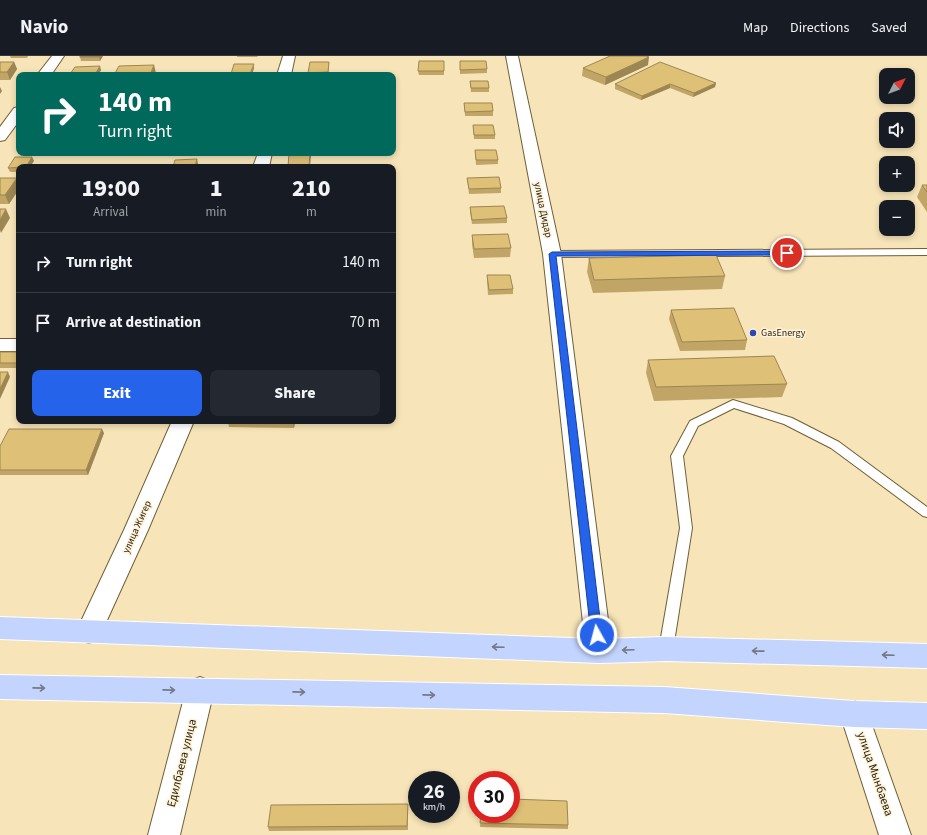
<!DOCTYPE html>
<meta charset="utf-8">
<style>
:root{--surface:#171b24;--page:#242831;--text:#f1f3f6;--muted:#9ea1a6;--line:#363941;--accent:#2563eb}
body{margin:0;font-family:"Source Sans 3",sans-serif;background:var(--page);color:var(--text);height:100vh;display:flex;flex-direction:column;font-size:15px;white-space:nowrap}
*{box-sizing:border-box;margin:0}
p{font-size:13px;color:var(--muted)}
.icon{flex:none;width:22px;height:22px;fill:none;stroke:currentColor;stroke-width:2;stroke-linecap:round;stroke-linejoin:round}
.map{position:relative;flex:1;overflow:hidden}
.details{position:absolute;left:16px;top:108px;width:380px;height:260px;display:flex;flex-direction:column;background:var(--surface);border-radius:8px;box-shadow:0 2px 6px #0003}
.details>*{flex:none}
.hud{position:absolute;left:16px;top:16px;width:380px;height:84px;border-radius:8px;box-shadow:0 2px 6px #0003;background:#00695c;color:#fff;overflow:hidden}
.needle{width:26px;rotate:48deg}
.controls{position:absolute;left:879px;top:12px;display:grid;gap:8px}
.controls a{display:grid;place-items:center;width:36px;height:36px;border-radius:8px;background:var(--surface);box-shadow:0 2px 6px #0003;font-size:20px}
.speed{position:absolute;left:408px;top:715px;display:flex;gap:8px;font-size:20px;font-weight:700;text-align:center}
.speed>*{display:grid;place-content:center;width:52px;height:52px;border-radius:50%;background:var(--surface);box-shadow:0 2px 6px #0003;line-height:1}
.speed small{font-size:10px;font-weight:400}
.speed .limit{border:6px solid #d22;background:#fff;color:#111}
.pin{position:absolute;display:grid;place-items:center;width:34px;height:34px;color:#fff;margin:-17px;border:2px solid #fff;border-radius:50%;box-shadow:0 1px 4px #0007}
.me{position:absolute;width:44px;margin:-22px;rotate:353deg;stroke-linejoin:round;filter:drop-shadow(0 0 3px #0008)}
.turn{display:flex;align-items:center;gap:14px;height:84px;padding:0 16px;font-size:18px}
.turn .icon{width:52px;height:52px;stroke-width:2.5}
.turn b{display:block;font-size:28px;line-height:34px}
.eta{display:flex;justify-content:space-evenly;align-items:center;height:68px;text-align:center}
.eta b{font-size:24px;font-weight:800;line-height:28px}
.button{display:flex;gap:8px;margin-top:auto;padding:8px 16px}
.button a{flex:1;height:46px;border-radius:8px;background:var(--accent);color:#fff;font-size:16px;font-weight:800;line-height:46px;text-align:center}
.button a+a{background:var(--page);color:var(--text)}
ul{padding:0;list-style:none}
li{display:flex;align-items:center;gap:12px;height:60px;padding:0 16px;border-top:1px solid var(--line)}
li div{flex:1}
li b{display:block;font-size:15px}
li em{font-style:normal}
header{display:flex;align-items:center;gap:24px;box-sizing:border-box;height:56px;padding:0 20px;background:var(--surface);border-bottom:1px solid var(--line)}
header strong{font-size:19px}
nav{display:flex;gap:22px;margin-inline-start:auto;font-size:14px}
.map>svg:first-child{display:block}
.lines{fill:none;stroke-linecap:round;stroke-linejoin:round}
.service-casing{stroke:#705f37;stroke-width:2}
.minor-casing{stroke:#705f37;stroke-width:2}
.tertiary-casing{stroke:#705f37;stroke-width:2}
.trunk-casing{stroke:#fff;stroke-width:2}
.service{fill:#fff;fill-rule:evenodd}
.minor{fill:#fff;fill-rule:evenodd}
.tertiary{fill:#fff;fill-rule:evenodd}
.trunk{fill:#c3d4ff;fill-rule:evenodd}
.wall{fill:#c0a566}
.shaded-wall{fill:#9c8653}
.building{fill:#dfc077;stroke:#9c8653}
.oneway{stroke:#747986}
.route{fill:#2563eb;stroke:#184099}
.poi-dot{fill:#2b47b7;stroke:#fef2d8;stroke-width:1.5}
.labels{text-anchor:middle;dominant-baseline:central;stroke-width:3;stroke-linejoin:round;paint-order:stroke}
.street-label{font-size:10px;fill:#251e0d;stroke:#fef2d8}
.poi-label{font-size:10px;fill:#251e0d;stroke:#fef2d8;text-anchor:start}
.near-street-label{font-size:12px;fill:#251e0d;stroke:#fef2d8}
</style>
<header>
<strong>Navio</strong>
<nav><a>Map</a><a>Directions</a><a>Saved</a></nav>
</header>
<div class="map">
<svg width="927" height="779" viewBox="0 0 927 779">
<rect width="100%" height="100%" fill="#f7e4b8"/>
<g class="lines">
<defs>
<g id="service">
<path d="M927 193V199L552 201 548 198 552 195Z"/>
<path d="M733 344 792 362 839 386 927 451V461L923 460 831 392 784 368 734 352 698 370 683 400 692 472 673 593 671 597 666 599 661 597 659 593 680 472 671 400 690 365Z"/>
</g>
<g id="minor">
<path d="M52 0H64L51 19H37Z"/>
<path d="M283 0H295L291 19H277Z"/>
<path d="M506 0H518L561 198 612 595 609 603 599 607 589 603 586 595 543 198Z"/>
<path d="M19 51V65L5 84 0 85V71L14 52Z"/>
<path d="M258 97H272L269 111H253Z"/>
<rect x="0" y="283" width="19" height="12"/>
<path d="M172 365H194L148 474 98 584 89 587 80 584 76 576 124 474Z"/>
<path d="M854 645 864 649 868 658 911 779H879L840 658 844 649Z"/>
</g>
<path id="tertiary" d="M200 621 210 625 214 634 180 779H148L186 634 190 625Z"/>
<g id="trunk">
<path d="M0 561 599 583 666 581 927 588V612L666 605 599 607 0 583Z"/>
<path d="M0 619 664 631 854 645 927 647V673L854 671 664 657 0 643Z"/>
</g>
</defs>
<use href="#service" class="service-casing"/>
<use href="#minor" class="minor-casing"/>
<use href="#tertiary" class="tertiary-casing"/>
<use href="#trunk" class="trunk-casing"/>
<use href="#service" class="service"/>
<use href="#minor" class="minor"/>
<use href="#tertiary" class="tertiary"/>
<use href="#trunk" class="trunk"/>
</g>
<g class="wall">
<path d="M10 0H28L27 2H11Z"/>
<path d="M103 0 100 5H81L80 1Z"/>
<path d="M237 0H258L257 1H237Z"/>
<path d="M444 5V19H419L418 15Z"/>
<path d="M460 5 487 13V17L460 18Z"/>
<path d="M0 6H14L17 13 10 24H0Z"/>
<path d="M329 6V10L328 19H309L308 17Z"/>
<path d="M648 9 605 29 582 20 583 12Z"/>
<path d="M254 12 252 19H231V18Z"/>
<path d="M101 14 98 19H70V18Z"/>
<path d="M470 25 489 32V36H471Z"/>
<path d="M716 27 715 31 693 41 670 32 641 44 615 33V28Z"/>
<path d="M464 47 493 55V60H465Z"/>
<path d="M473 69 495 79V83H474Z"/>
<path d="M475 94 498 104V108L476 109Z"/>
<path d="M32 101 34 105 19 111V116H10L8 112Z"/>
<path d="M0 122 19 127V133L9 148H0Z"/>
<path d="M467 122 501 132V137L469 138Z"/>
<path d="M922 129H927V156L917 141Z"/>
<path d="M470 151 507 162V167L472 168 470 156Z"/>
<path d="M472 179 511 192 510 201 474 202 472 188Z"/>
<path d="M589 202 725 220 722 233 593 237 587 216Z"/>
<path d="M487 219 513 233V238L488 239 487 224Z"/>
<path d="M671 254 747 284 745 294 680 295 669 263Z"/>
<rect x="0" y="296" width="19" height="16"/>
<path d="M648 304 787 328 782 341 654 345 646 317Z"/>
<path d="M295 365 294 372 229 371 228 366Z"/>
<path d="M104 377 88 419H0V390Z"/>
<path d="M408 752V774L269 775 268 771Z"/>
<path d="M481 758 568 769V773L480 771Z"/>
</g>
<g class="shaded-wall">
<path d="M99 0H103L100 5 99 1Z"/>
<path d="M649 1 648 9 605 29 606 21Z"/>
<path d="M14 6 17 13 10 24 7 16Z"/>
<path d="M254 8V12L252 19H251Z"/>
<path d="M154 9 156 17 155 19H150Z"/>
<path d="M100 10 101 14 98 19H96V17Z"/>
<path d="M716 27 715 31 693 41 694 37Z"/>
<path d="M670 28V32L641 44 642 40Z"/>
<path d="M0 31 2 35 0 38Z"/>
<path d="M310 97 311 100 310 111H309Z"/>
<path d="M32 101 34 105 30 111H26Z"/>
<path d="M197 103 198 108 197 111H195Z"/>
<path d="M17 122 19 127V133L9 148 5 139Z"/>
<path d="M6 153 10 162 1 177 0 174V164Z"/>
<path d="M8 316 10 321 0 343V333Z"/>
<path d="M293 365H295L294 372 293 367Z"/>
<path d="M102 373 104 377 88 419 86 414Z"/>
</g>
<g class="building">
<rect x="80" y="0" width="19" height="1"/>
<path d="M610 0H646L649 1 606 21 583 12Z"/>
<path d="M419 5H444V15H418Z"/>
<path d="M460 5H486L487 13 460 14Z"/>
<path d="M0 6H14L7 16H0Z"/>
<path d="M310 6H329L328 16 308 17Z"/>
<path d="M660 6 716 27 694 37 670 28 642 40 615 28Z"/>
<path d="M234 8H254L250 18H231Z"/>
<path d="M154 9 150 19H114L119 10Z"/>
<path d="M100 10 96 17 70 18 75 11Z"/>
<path d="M470 25H488L489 32H471Z"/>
<path d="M464 47H492L493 55 465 56Z"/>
<path d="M473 69H493L495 79H474Z"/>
<path d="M475 94H496L498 104H476Z"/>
<path d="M289 97H310L309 110 288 111Z"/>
<path d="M15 101H32L26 111 8 112Z"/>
<path d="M197 103 195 111H173L175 104Z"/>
<path d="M499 121 501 132 469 133 467 122Z"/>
<path d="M0 122H17L5 139H0Z"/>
<path d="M922 129H927V136Z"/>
<path d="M504 150 507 162 472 164 470 151Z"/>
<path d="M0 153H6L0 164Z"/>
<path d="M508 178 511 192 474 193 472 179Z"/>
<path d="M716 199 725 220 594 224 589 202Z"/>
<path d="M487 219H510L513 233 489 234Z"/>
<path d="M734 252 747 284 682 286 671 254Z"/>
<rect x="0" y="296" width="19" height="11"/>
<path d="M774 300 787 328 656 331 648 304Z"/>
<path d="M0 316H8L0 333Z"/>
<path d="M228 365H293V367L228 366Z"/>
<path d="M9 373H102L86 414H0V390Z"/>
<path d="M511 743 567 745 568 769 480 767 481 758H511Z"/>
<path d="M408 748 407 770 268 771 271 749Z"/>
</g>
<defs><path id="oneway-shaft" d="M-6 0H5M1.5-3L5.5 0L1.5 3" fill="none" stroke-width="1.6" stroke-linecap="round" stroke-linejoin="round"/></defs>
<g class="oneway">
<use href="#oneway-shaft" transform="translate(498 591) rotate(-178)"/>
<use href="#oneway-shaft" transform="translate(628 594) rotate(178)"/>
<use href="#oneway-shaft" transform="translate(758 595) rotate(-179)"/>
<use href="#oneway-shaft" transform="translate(888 599) rotate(-178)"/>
<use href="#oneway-shaft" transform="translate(39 632) rotate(1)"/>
<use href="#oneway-shaft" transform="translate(169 634) rotate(1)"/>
<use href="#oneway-shaft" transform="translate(299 636) rotate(1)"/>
<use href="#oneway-shaft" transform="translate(429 639) rotate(1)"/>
</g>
<path class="route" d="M787 195 790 197 789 199 556 200 602 579 601 583 597 584 593 583 591 579 549 198 552 196Z"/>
<circle class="poi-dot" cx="753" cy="277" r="4"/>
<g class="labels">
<g class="street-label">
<text transform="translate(543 154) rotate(78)">улица Дидар</text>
<text transform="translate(137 471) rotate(-66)">улица Жигер</text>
</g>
<g class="poi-label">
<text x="761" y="277">GasEnergy</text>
</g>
<g class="near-street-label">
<text transform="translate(182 707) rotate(-76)">Едилбаева улица</text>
<text transform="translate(875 718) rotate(71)">улица Мынбаева</text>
</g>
</g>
</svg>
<div class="controls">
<a><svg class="needle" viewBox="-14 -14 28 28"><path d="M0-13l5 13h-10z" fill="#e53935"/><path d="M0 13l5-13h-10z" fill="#9ea1a6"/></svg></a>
<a><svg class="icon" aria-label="sound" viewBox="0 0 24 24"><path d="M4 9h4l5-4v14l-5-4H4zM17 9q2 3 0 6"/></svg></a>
<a>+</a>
<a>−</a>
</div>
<div class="speed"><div>26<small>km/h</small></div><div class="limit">30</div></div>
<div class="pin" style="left:787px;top:197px;background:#d93025"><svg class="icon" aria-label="arrive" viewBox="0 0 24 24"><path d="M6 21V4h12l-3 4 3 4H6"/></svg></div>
<svg class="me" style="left:597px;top:579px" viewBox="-20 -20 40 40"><circle r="17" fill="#2563eb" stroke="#fff" stroke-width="3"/><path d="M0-11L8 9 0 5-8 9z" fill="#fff"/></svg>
<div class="hud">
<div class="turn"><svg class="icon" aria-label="right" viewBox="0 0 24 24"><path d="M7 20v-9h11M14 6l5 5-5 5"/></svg><div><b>140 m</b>Turn right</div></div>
</div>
<section class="details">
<div class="eta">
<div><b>19:00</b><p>Arrival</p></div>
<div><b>1</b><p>min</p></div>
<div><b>210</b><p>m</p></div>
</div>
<ul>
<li><svg class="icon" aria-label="right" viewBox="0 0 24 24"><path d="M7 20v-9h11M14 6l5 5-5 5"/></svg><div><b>Turn right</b></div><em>140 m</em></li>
<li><svg class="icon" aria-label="arrive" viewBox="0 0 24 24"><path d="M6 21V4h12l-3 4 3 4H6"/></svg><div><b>Arrive at destination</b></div><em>70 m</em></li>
</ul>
<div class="button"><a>Exit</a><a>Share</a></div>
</section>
</div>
